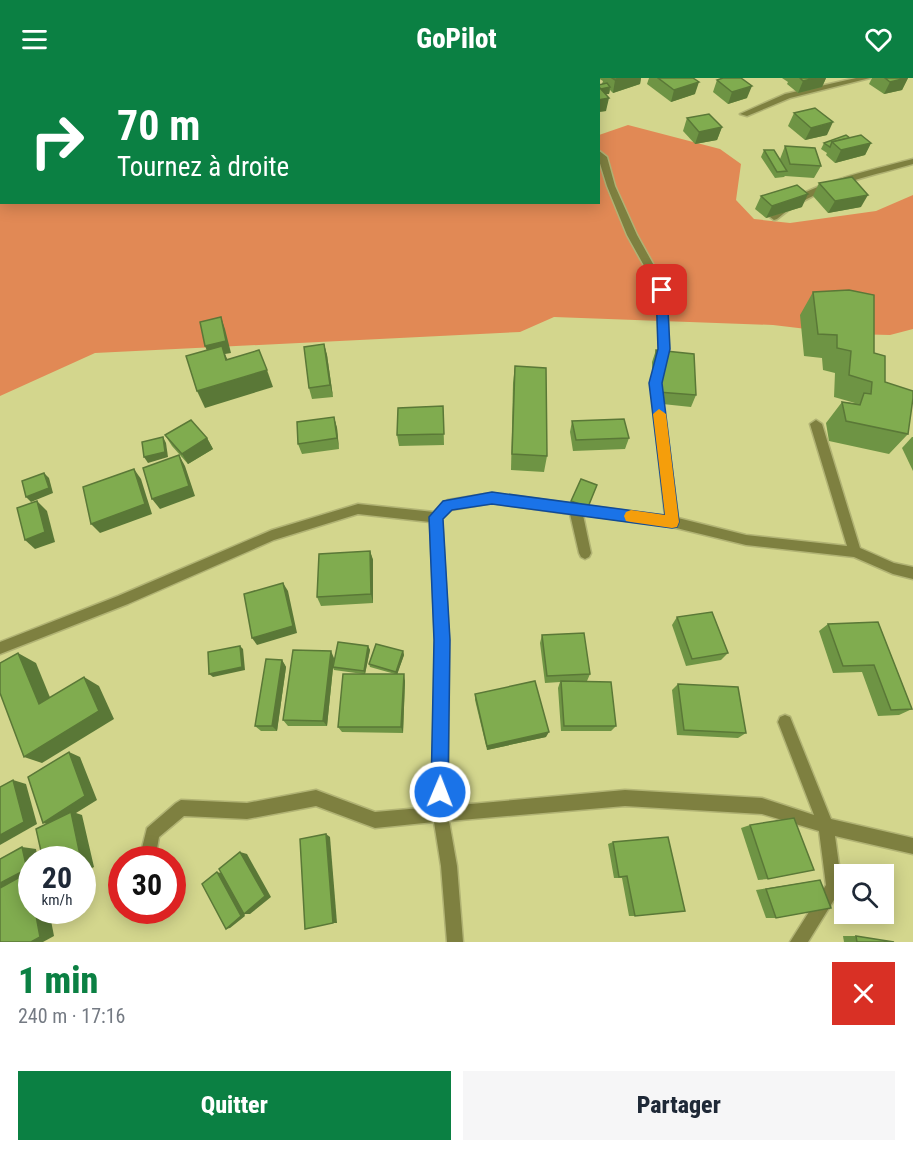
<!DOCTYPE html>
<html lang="fr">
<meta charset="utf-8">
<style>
:root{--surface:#fff;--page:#f6f6f7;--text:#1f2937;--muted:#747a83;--accent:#0b8043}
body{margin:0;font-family:"Roboto Condensed",sans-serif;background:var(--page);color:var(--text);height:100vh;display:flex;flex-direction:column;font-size:22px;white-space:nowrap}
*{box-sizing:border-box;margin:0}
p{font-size:20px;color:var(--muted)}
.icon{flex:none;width:33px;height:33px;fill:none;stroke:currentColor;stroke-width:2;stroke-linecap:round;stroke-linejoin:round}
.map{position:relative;height:864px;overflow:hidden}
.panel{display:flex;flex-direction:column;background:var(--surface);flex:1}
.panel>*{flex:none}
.banner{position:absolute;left:0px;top:0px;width:600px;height:126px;box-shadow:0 3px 15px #0003;background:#0b8043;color:#fff;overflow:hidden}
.buttons{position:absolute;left:834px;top:786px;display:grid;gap:12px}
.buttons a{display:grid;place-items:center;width:60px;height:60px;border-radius:0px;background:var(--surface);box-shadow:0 3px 15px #0003;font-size:30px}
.speed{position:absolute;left:18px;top:768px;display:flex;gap:12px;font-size:30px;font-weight:700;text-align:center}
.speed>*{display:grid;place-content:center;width:78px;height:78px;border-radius:50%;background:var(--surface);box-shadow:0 3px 15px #0003;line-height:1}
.speed small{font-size:15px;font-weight:400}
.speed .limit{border:9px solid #d22;background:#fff;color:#111}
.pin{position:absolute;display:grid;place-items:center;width:51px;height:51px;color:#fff;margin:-26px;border-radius:12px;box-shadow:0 3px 9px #0006}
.me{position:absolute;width:66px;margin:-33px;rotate:1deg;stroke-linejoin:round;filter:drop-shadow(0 0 4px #0008)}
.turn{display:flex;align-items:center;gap:21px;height:126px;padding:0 18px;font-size:27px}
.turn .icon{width:78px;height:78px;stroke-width:2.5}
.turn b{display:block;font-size:42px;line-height:51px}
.round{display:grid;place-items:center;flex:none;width:63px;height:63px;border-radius:0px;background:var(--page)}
.overview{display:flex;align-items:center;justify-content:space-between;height:102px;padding:0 18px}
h1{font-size:36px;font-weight:800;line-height:45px;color:var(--accent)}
.primary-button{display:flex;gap:12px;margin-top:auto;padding:12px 18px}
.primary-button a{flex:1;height:69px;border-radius:0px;background:var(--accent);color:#fff;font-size:24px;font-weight:800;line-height:69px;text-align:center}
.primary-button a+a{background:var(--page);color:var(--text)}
header{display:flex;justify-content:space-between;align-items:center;height:78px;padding:0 18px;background:var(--accent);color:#fff;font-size:27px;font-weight:800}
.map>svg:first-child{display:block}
.green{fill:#e18955}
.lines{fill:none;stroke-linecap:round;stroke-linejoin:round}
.street-casing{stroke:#b1b374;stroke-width:3}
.street{fill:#7e8040;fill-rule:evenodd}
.wall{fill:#6e9444}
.shaded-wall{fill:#5a7837}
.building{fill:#80ac4f;stroke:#5a7837;stroke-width:1.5}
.route{fill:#1a73e8;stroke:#114b97;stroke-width:1.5}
.slow{fill:#f59e0b}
</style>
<header><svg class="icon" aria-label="menu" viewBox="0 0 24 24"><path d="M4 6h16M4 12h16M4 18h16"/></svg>GoPilot<svg class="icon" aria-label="heart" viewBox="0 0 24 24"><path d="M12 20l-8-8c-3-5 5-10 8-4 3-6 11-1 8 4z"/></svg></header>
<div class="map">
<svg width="913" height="864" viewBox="0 0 913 864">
<rect width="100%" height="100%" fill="#d3d68d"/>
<path class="green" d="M0 0 100 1 2 2V124H598L599 57 628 47 720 71 741 86 736 122 754 141 790 145 876 133 913 117V251L890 257 849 256 773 247 554 239 520 254 95 275 0 318Z"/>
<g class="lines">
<defs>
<g id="street">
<path d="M505 0H513V2H506Z"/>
<path d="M856 0H870L790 20 747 38 740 36 785 16Z"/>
<path d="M598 72 607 79 615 108 637 157 667 211 669 271 664 289 659 293 654 289 659 271 657 211 627 157 607 108 598 79Z"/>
<path d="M913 81V86C865 100 816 108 777 141L774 142 770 139C798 107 871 92 913 81Z"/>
<path d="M656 305 661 309 678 440 746 457 847 468 810 346 816 342 822 346 860 470 894 485 913 489V501L893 496 854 479 746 467 672 449 583 437 591 475 589 479 585 481 581 479 579 475 570 436 492 425 451 432 442 441 449 562 448 728 625 712 762 720 814 737 778 644 780 639 785 637 790 639 831 741 913 760V776L835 758 842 809 808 864H790L826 807 819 753 762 736 625 728 449 743 457 788 463 864H447L441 788 434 744 375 750 316 728 247 741 184 738 159 759 155 782H139L147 750 176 725 181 722 247 725 316 712 375 734 432 729 435 562 430 444 358 436 274 462 128 526 0 576V564L118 518 272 452 358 426 434 434 448 422 492 415 665 438 651 309Z"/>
</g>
</defs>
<use href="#street" class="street-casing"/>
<use href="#street" class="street"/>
</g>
<g class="wall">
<path d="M598 0H641L640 6 613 15 610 12 609 16H605L606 33 598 34V7L602 6 603 3Z"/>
<path d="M649 0H693L695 16 671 24 647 6Z"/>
<path d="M782 0H826L822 9 798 15 787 6 788 4Z"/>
<path d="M872 0H908L902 12 884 16 869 6Z"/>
<path d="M717 2 747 20 728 26 713 14Z"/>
<path d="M794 35 827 57 805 62 788 48Z"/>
<path d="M687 40 722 49 717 62 695 66 683 53Z"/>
<path d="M850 60 871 65 865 77 835 85 826 77 827 75 821 71 824 65Z"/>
<path d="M785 68 821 88 814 100 785 98 784 99 775 100 761 79 764 72 780 81Z"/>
<path d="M819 105 861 129 828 135 813 118Z"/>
<path d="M761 118 802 129 766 140 755 131Z"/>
<path d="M813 214 874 275 885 304 908 356 889 376 829 363 826 345 842 324 855 325 834 319 835 295 823 292 822 280 804 278 800 237Z"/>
<path d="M324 266 327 277 333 319 312 321 309 310Z"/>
<path d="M656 272 696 317 691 329 653 325 652 284Z"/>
<path d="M515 288 547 378 544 394 511 392 513 305Z"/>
<path d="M443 328 444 367 399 368 397 357Z"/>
<path d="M334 339 337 350 339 371 302 376 298 366Z"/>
<path d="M572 343 629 360 625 371 573 373 570 354Z"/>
<path d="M165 357 207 360 213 371 188 386 172 368Z"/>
<path d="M912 359H913V393L902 370Z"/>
<path d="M597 407 586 434 570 428 571 423Z"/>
<path d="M370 473 373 482V525L321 528 317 519Z"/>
<path d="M677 539 728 575 721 582 686 588 672 547Z"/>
<path d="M878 544 912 631 899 637 878 638 862 594 833 595 819 553 828 546Z"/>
<path d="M542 557 590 596 587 603 616 648 611 653H561L558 610 560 604 545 605 540 565Z"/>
<path d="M368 568 370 572 365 596H395L370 589 369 586 403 573 404 577 397 596 405 603 403 655 342 654 338 649 363 596 334 592 333 590 327 648H288L283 642 334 580V585Z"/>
<path d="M282 582 286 589 277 653H261L255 648Z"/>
<path d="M678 606 746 655 738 660 677 657 672 612Z"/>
<path d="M475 616 546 659 487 672 475 622Z"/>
<path d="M750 747 768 801 758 802 741 750Z"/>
<path d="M668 759 635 838H629L622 800H614L608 766 613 764Z"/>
<path d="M820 802 776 840H766L756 812Z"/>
<path d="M843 858H856L894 864H844Z"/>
</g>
<g class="shaded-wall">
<path d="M622 0H641L640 6 613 15 615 2Z"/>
<path d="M815 0H826L822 9 798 15 803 3Z"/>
<path d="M906 0H908L902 12 884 16 890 4Z"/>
<path d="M699 4 695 16 671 24 674 12Z"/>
<path d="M752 8 747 20 728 26 732 14Z"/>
<path d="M610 9 609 16 599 17 600 11Z"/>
<path d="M609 20 606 33 598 34V22Z"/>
<path d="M833 44 827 57 805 62 811 50Z"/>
<path d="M722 49 717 62 695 66 699 54Z"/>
<path d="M871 65 865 77 835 85 841 72Z"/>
<path d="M808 116 802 129 766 140 772 128Z"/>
<path d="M868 117 861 129 828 135 835 123Z"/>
<path d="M221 239 225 251 231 275 225 276 229 285 210 280 205 268Z"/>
<path d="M324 266 327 277 333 319 330 307Z"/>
<path d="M267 292 273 309 205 330 197 313Z"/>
<path d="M334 339 337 350 339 371 337 360Z"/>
<path d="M163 359 166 365 168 379 148 385 144 379Z"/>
<path d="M207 360 213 371 188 386 182 376Z"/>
<path d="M179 377 185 388 195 418 160 431 152 421Z"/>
<path d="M134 391 141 401 152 436 100 455 91 446Z"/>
<path d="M44 395 49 400 53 415 31 424 26 419Z"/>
<path d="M37 423 47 433 55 464 35 471 25 462Z"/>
<path d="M370 473 373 482V525L371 516Z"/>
<path d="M283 505 288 513 297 555 257 567 252 560Z"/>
<path d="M240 568 243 571 245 592 213 599 209 596Z"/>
<path d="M368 568 370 572 365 596 364 593Z"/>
<path d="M331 573 334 580 327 648 323 643Z"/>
<path d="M403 573 404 577 397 597 396 594Z"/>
<path d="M18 575 36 585 56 634 39 626Z"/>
<path d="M282 582 286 589 277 653 272 648Z"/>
<path d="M404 596 405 603 403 655 401 649Z"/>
<path d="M84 599 99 608 114 641 42 685 24 679Z"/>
<path d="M549 654 546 659 487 672V668Z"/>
<path d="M69 674 80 679 97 722 76 735 82 737 94 789 82 795V782H81L56 748 43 745Z"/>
<path d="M13 702 26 706 37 746 0 767V757Z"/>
<path d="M326 756 330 759 337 845H333Z"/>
<path d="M22 769 36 771 38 782H32V816L0 813V805Z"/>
<path d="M240 774 247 776 271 819 250 836H244L245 838 230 850 226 851 217 794 221 795Z"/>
<path d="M35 832H49L54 858 43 864H31Z"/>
</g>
<g class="building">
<path d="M106 0H123L124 2H107Z"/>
<path d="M612 0H622L615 2Z"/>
<path d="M658 0H693L699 4 674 12Z"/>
<path d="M723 0H741L752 8 732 14 717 2Z"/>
<path d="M800 0H815L803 3Z"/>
<path d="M885 0H906L890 4Z"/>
<path d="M607 5 610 9 601 11 598 9V7Z"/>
<path d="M598 9H599L609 20 598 22Z"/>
<path d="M815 30 833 44 811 50 794 35Z"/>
<path d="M709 36 722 49 699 54 687 40Z"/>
<path d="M846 57 850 60 832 64 830 69 824 65Z"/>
<path d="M861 57 871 65 841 72 832 64Z"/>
<path d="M785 68 815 70 821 88 790 86Z"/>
<path d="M764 72H774L787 93 777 94Z"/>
<path d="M852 99 868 117 835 123 819 105Z"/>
<path d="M797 107 808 116 772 128 761 118Z"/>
<path d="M849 212 874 217V275L885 278V304L913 313V320L908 356 846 343 842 324 860 327 864 315 871 316 872 304 849 297 851 273 837 270V257L818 256 813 214Z"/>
<path d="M221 239 226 263 205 268 200 244Z"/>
<path d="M324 266 330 307 309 310 304 269Z"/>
<path d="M222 268 226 282 259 272 267 292 197 313 186 278Z"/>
<path d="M656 272 694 276 696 317 658 314Z"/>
<path d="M515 288 546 290 547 378 512 376Z"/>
<path d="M443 328 444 356 397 357 398 330Z"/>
<path d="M334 339 337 360 298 366 297 344Z"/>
<path d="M624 341 629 360 576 362 572 343Z"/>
<path d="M191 342 207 360 182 376 165 357Z"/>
<path d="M163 359 165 374 144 379 142 364Z"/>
<path d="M179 377 189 408 152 421 143 390Z"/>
<path d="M134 391 145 426 91 446 83 409Z"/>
<path d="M44 395 49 410 26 419 22 403Z"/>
<path d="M581 401 597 407 588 429 571 423Z"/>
<path d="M37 423 45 454 25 462 17 430Z"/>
<path d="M370 473 371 516 317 519 319 476Z"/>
<path d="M283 505 293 548 252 560 244 516Z"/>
<path d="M712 534 728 575 692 581 677 539Z"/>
<path d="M878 544 912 631 891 632 874 587 843 588 828 546Z"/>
<path d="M584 555 590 596 547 598 542 557Z"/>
<path d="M338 564 368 568 364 593 333 589Z"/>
<path d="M376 566 403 573 396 594 369 586Z"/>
<path d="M240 568 242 589 209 596 208 574Z"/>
<path d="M293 572 331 573 323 643 283 642Z"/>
<path d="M18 575 39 626 84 599 99 633 24 679 0 615V585Z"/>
<path d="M266 581 282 582 272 648H255Z"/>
<path d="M343 596H404L401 649H338Z"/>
<path d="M535 603 549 654 487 668 475 616Z"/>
<path d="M561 603 611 604 616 648H564Z"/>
<path d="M678 606 738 609 746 655 684 652Z"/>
<path d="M69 674 85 718 43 745 28 699Z"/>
<path d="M13 702 24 744 0 757V709Z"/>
<path d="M71 734 81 782H43L36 751Z"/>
<path d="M794 740 814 792 768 801 750 747Z"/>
<path d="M326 756 333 845 305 851 300 761Z"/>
<path d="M668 759 685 833 635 838 627 798 619 799 613 764Z"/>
<path d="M22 769 27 791 0 805V781Z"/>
<path d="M240 774 265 818 244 836 219 791Z"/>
<path d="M217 794 241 838 226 851 202 806Z"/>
<path d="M27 795 32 816V832H35L40 859 31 864H0V810Z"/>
<path d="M820 802 831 830 776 840 766 811Z"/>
<path d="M856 858 894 864H857Z"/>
</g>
<path class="route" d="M662 208 667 212 670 271 662 305 679 444 677 449 672 450 492 426 452 432 443 441 450 562 448 714 446 720 440 722 434 720 431 714 434 562 429 439 443 423 492 414 665 437 649 305 658 271 656 212Z"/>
<path class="slow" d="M659 331 666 336 679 444 677 449 672 450 631 444 626 443 624 438 626 434 631 432 665 437 653 336Z"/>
</svg>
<div class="buttons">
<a><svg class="icon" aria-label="search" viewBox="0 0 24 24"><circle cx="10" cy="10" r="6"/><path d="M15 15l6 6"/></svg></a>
</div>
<div class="speed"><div>20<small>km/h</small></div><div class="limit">30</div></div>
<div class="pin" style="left:662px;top:212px;background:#d93025"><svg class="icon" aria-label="arrive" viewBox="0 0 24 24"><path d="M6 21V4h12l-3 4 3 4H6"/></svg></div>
<svg class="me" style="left:440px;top:714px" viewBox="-20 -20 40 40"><circle r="17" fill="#1a73e8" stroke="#fff" stroke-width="3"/><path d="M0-11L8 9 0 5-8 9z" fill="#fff"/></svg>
<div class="banner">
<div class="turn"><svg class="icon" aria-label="right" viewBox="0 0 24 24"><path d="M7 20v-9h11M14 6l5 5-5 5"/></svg><div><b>70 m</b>Tournez à droite</div></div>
</div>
</div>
<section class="panel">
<div class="overview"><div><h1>1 min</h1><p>240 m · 17:16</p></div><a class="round" style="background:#d93025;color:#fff"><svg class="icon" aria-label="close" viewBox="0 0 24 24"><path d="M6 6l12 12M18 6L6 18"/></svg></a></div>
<div class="primary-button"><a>Quitter</a><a>Partager</a></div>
</section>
